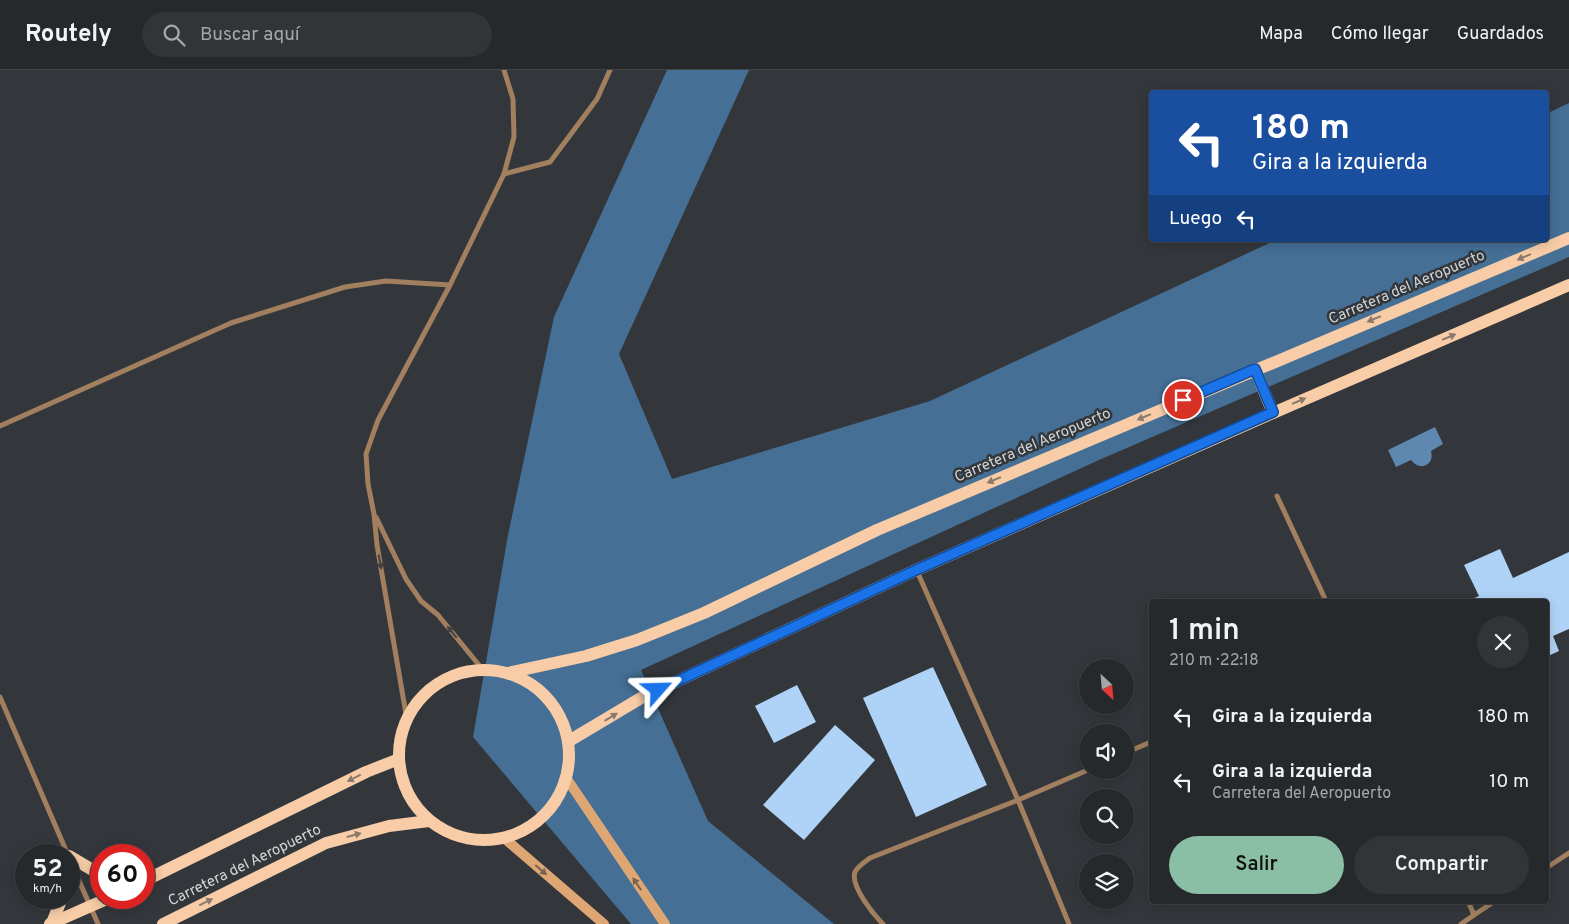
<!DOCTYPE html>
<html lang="es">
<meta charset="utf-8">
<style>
:root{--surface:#26292c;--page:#323538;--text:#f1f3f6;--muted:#a4a6a9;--line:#424548;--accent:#8abfa5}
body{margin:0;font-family:Overpass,sans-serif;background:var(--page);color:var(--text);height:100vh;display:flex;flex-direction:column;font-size:19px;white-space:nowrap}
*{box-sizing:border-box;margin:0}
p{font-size:16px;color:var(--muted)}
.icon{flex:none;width:28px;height:28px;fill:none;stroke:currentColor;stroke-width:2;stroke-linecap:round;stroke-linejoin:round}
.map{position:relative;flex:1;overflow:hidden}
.panel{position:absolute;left:1149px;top:529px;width:400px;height:305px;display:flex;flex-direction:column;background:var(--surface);border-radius:5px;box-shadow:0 2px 12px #0003,0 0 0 1px var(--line)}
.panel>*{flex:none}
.guide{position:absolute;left:1149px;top:20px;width:400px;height:152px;border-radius:5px;box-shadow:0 2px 12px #0003,0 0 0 1px var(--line);background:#1a4fa0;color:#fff;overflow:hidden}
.needle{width:32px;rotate:154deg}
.controls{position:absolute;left:1079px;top:589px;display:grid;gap:10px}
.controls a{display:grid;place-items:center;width:55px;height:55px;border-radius:50%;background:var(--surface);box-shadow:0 2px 12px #0003,0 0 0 1px var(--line);font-size:25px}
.speed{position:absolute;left:15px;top:774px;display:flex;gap:10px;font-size:25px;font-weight:700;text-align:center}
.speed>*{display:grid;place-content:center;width:65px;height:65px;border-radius:50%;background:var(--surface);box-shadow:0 2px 12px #0003,0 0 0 1px var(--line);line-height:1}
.speed small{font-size:12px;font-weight:400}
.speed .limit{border:8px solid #d22;background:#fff;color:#111}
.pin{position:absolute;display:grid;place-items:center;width:42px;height:42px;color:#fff;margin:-21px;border:2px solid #fff;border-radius:50%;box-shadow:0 1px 5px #0007}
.me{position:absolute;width:55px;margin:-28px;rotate:65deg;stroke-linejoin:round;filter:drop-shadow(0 0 4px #0008)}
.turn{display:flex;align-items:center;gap:18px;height:105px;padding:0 20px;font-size:22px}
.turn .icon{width:65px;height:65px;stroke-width:2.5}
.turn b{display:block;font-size:35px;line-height:42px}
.then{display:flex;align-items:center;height:48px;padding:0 20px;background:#0003;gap:10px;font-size:19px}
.round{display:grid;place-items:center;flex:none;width:52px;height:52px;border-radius:26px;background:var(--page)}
.summary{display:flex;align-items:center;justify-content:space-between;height:85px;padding:0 20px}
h1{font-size:30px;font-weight:600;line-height:38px}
.action{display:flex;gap:10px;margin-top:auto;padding:10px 20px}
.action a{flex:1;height:58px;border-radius:30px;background:var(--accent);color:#111;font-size:20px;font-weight:600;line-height:58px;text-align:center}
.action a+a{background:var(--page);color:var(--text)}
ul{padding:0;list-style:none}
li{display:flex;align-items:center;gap:15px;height:65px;padding:0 20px}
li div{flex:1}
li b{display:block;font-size:19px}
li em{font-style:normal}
header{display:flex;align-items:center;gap:30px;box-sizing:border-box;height:70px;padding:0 25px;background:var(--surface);border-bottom:1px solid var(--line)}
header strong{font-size:24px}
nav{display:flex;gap:28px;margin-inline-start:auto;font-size:18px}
.search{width:350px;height:45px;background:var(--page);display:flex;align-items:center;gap:12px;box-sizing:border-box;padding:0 18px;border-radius:28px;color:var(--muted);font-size:19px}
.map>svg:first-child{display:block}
.forest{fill:#456f95}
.water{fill:#5e88b0}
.building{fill:#afd3f6}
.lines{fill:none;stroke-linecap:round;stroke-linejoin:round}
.minor{stroke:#a17f5f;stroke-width:5}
.secondary{stroke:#dda673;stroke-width:10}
.primary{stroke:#f7cca6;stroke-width:12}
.oneway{fill:#8b7a6b}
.oneway2{fill:#444240}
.oneway3{fill:#776351}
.route-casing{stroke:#114b97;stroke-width:12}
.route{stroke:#1a73e8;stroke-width:9}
.labels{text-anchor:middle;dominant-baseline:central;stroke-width:5;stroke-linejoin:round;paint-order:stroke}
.street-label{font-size:15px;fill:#d2d5d7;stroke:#33373b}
</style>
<header>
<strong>Routely</strong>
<div class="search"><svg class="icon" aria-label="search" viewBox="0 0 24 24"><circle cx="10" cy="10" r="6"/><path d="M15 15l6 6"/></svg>Buscar aquí</div>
<nav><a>Mapa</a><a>Cómo llegar</a><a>Guardados</a></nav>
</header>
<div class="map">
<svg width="1569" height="854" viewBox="0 0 1569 854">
<rect width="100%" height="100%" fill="#33373b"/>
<path class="forest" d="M667 0H749L619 284 672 409 930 331 1276 170H1546V44L1569 33V187L1099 390 641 600 708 751 834 854H631L473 667 508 465 554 247Z"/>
<path class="water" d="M1435 357 1443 374 1431 381C1435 395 1420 402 1411 390L1396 397 1388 380Z"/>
<g class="building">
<path d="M1500 479 1513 508 1569 482V559L1553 566 1559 581 1546 587V531H1468L1479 526 1464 495Z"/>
<path d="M933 597 987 715 916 747 863 628Z"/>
<path d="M797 615 816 652 774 673 755 636Z"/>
<path d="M835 655 875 690 804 770 763 735Z"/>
</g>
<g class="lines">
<g class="minor">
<path d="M504 104 550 92 597 29 610 0"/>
<path d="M0 356 231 253 345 217 386 211 450 215"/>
<path d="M1277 426 1326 531"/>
<path d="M376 447 406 509 421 531 438 545 483 600"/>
<path d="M917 501 1018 730 1069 854"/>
<path d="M0 627 68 785"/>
<path d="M407 650 377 475 374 444 368 414 366 384 378 350 450 215 504 104 514 67 513 29 504 0"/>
<path d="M1125 683 1151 672"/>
<path d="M70 790 98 854"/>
<path d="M1546 798 1569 783"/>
<path d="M1474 845 1495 831"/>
<path d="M883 854C874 845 850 816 855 802 858 796 865 792 870 788L1018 730 1088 700"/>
<path d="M1461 854 1474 845 1468 831"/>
</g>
<g class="secondary">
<path d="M567 709 665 854"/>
<path d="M504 768 604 854"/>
</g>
<g class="primary">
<path d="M1255 299 1273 343"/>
<circle cx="484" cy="685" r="85"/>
<path d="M508 603 586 586 637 570 704 543 877 460 1569 168"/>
<path d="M569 671 641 628 916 500 1273 343 1569 215"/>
<path d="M69 786 101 805"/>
<path d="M144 811 366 702 399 689"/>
<path d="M52 853 62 828"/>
<path d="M50 854 109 828"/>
<path d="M163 854 326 773 389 756 429 751"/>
</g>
</g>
<defs><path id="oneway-solid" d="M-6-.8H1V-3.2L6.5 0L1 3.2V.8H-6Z" transform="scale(1.25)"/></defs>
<g class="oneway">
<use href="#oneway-solid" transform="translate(1524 187) rotate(157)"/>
<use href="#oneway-solid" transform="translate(1374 249) rotate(157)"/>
<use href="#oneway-solid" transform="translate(1449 267) rotate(-23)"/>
<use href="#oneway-solid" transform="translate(1299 331) rotate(-23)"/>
<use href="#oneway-solid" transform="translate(1144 347) rotate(157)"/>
<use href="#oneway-solid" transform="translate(994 410) rotate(157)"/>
<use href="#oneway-solid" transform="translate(611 647) rotate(-31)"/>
<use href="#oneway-solid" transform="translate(354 708) rotate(153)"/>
<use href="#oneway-solid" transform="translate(354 765) rotate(-15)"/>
<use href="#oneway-solid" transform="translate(206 832) rotate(-26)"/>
</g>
<g class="oneway2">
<use href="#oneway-solid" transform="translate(380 492) rotate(80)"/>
<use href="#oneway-solid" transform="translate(452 562) rotate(-129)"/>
</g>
<g class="oneway3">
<use href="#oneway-solid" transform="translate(541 800) rotate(41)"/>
<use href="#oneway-solid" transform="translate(637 814) rotate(-124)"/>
</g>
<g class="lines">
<defs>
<path id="route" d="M658 620 916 500 1273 342 1255 299 1183 330"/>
</defs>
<use href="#route" class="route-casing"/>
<use href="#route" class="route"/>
</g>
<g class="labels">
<g class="street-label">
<text transform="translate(1407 218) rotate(-23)">Carretera del Aeropuerto</text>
<text transform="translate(1033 376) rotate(-23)">Carretera del Aeropuerto</text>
<text transform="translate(245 796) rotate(-26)">Carretera del Aeropuerto</text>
</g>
</g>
</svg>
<div class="controls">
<a><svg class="needle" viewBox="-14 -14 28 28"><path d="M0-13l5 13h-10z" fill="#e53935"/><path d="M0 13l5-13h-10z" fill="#a4a6a9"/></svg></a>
<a><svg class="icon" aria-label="sound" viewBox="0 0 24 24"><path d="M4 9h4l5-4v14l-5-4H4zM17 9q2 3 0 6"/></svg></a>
<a><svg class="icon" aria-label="search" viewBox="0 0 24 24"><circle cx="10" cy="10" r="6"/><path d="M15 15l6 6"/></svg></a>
<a><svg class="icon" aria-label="layers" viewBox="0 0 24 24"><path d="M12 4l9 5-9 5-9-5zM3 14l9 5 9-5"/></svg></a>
</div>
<div class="speed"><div>52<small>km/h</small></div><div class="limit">60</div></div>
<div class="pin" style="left:1183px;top:330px;background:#d93025"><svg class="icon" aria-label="arrive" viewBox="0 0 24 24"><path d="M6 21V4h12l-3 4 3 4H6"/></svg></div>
<svg class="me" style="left:658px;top:620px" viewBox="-20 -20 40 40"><path d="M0-17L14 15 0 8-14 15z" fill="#1a73e8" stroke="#fff" stroke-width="4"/></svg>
<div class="guide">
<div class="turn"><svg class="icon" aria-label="left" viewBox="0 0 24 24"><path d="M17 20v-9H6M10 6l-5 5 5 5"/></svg><div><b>180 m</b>Gira a la izquierda</div></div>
<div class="then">Luego<svg class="icon" aria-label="left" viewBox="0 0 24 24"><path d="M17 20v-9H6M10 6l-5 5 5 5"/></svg></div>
</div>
<section class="panel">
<div class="summary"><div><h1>1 min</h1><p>210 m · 22:18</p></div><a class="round"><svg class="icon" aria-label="close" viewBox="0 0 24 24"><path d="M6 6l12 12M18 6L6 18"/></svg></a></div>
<ul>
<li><svg class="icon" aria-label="left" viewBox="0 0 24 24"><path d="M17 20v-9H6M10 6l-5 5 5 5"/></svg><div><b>Gira a la izquierda</b></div><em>180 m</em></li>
<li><svg class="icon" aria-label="left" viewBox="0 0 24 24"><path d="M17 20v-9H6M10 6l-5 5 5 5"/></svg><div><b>Gira a la izquierda</b><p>Carretera del Aeropuerto</p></div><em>10 m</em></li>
</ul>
<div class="action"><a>Salir</a><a>Compartir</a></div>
</section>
</div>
